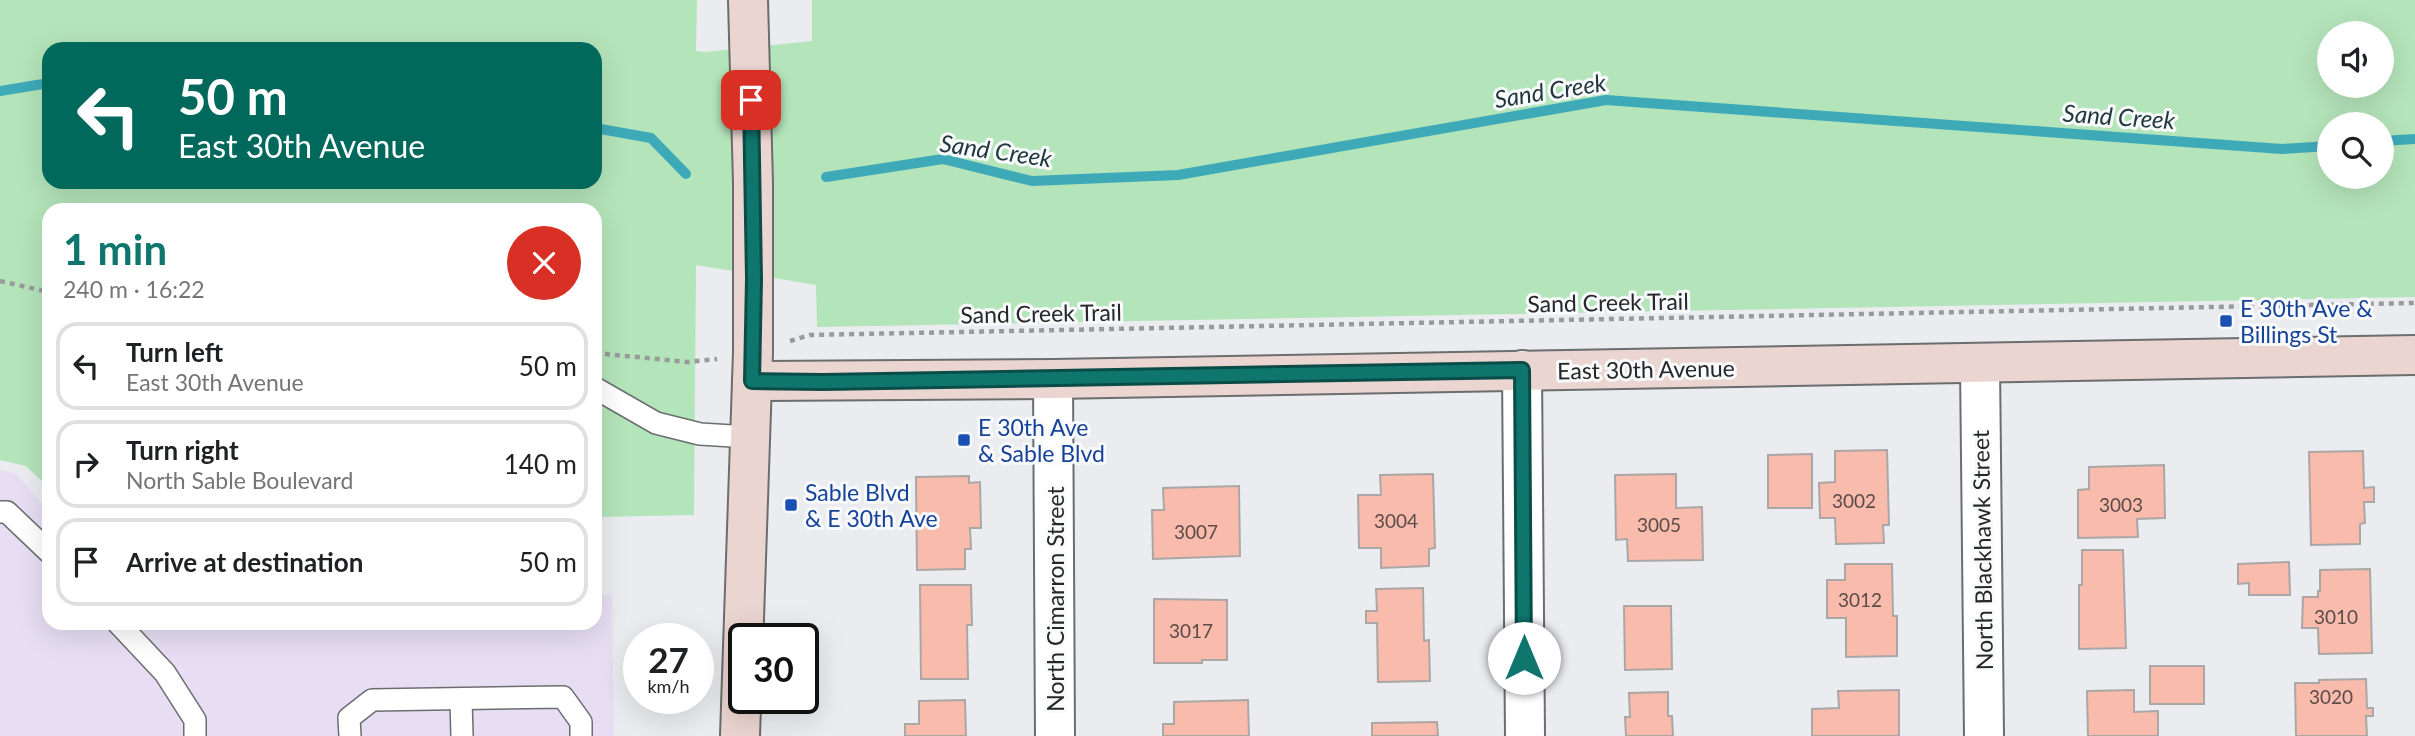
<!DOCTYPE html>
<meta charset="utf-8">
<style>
:root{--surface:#fff;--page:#f6f6f6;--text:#202124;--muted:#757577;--line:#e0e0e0;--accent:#0f766e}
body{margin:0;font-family:Lato,sans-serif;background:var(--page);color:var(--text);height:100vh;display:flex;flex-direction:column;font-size:26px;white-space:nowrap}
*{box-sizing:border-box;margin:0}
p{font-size:23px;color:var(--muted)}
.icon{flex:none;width:38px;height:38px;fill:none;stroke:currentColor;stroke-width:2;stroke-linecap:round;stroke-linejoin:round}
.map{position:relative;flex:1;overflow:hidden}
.sheet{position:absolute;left:42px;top:203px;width:560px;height:427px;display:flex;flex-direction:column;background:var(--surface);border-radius:21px;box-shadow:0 7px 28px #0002}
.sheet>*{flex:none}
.hud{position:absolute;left:42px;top:42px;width:560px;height:147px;border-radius:21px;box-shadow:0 7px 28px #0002;background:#00695c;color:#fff;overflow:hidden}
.fabs{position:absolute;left:2317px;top:21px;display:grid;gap:14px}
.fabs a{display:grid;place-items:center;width:77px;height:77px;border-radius:50%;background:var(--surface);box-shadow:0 7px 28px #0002;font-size:35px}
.speed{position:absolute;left:623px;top:623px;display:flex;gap:14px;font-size:35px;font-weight:700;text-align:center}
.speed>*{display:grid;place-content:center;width:91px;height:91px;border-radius:50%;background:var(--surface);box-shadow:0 7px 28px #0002;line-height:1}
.speed small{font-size:18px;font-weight:400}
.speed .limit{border:4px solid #111;border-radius:10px;background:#fff;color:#111}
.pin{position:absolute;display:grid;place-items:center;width:60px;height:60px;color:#fff;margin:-30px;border-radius:14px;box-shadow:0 4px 10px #0006}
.me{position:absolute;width:77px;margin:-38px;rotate:0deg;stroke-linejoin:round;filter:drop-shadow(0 0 5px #0008)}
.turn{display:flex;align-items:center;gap:24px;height:147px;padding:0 21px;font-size:32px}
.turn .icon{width:91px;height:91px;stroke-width:2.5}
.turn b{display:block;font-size:49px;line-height:60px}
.round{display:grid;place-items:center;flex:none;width:74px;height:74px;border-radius:37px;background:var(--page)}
.summary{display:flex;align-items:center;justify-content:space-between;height:119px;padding:0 21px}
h1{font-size:42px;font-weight:700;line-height:52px;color:var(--accent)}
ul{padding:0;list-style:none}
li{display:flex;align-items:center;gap:21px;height:88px;margin:0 14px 10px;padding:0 7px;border:4px solid var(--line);border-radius:21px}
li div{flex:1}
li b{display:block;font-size:26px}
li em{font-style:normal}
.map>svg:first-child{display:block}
.industrial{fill:#e7def3}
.green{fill:#b4e4ba;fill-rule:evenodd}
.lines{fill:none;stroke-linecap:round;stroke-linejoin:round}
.stream{stroke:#3eaab8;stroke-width:10}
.building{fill:#f8bbac;stroke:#aba7a6;stroke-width:2}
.lane-casing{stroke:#6b6d6f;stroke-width:24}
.street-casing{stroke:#6b6d6f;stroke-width:42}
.secondary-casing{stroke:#6b6d6f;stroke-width:42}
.path{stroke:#999a9c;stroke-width:4.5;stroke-dasharray:5 5;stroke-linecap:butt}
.lane{stroke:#fff;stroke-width:21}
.street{stroke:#fff;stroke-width:38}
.secondary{stroke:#ebd5d0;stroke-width:38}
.route-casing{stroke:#0a4d48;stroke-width:18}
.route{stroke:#0f766e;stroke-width:12}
.transit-dot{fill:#1a4fb4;stroke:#f8fafc;stroke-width:2.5}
.labels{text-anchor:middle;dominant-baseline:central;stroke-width:6;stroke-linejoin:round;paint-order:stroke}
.number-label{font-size:19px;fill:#5b4c49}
.street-label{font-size:23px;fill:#272728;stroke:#f8fafc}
.transit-label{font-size:23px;fill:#164399;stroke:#f8fafc;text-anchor:start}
.water-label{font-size:24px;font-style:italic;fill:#20383c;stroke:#f8fafc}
</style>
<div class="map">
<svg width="2415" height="736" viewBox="0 0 2415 736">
<rect width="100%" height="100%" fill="#eaecef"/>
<path class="industrial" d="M0 470 17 474 49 512V623H595V594L612 595 614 736H0Z"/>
<path class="green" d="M0 0H697L696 51 705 52 812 41V0H2415V297L817 327 816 285 696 265 694 515 595 517V210H49V488L26 466 0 460ZM2329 33H2382V86H2329ZM49 49H595V182H49ZM2329 124H2382V177H2329Z"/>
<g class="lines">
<g class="stream">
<path d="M0 91 49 83"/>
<path d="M595 128 651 138 686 174"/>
<path d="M2382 141 2415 139"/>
<path d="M826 177 943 159 1032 181 1178 175 1606 100 2282 149 2329 146"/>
</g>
</g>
<g class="building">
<path d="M1887 450 1889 525H1883L1884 543 1836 544 1835 518H1820L1819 483 1835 482V451Z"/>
<path d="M2363 451 2364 488 2374 487V502H2364L2365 523 2360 524V544L2311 545 2309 452Z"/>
<path d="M1812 454V508H1768V455Z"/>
<path d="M2164 465 2165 518 2137 519 2138 537 2078 538V490L2089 489V467Z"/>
<path d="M1433 474 1435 548 1429 549V566L1381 568V548H1359L1358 495H1381L1380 475Z"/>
<path d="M1676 474V508L1702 507 1703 560 1628 561 1627 539 1616 540 1615 475Z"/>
<path d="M969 476V483L980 482 981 528H970L971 549H965V569L917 570 916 477Z"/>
<path d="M1239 486 1240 556 1153 559 1152 510H1164L1163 488Z"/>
<path d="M2082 550H2123L2126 648 2079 649V585H2082Z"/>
<path d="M2289 562 2290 595H2249V583L2238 584V564Z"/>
<path d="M1845 564H1892L1893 616H1897V656L1846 657V618H1827V580H1845Z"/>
<path d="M2370 569 2372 653 2319 654 2318 628H2302L2303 597H2318V591H2320V570Z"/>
<path d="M920 585H971L972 625H967L968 679H921Z"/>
<path d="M1423 588 1424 641 1429 640 1430 681 1378 682 1377 623H1366V611H1377L1376 589Z"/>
<path d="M1154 599 1227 600V660H1202V663H1154Z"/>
<path d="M1624 606H1671L1672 669 1625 670Z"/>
<rect x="2150" y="666" width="54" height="38"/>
<path d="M2366 679 2367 708H2373V716H2366L2367 736H2296L2295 683H2319V680Z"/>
<path d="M1899 690V736H1812V709L1839 708 1838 691Z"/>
<path d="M2134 690V712L2158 711V736H2088L2087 691Z"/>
<path d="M1668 692V716H1672L1673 736H1626L1625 717H1630L1629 693Z"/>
<path d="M965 700 966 736H905V724H919V701Z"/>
<path d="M1248 700 1249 736H1163V724H1174V702Z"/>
<path d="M1437 722 1438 736H1372V723Z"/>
</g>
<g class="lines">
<defs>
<g id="lane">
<path d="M595 388 656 423 700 434 749 437"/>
<path d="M0 512H7L49 552"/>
<path d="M118 623 165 673 195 720V736"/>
<path d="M461 699 462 736"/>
<path d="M350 736 349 718 372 700 563 697 581 722V736"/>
</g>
<g id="street">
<path d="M1980 364 1984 736"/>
<path d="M1522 370 1525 736"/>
<path d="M1053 379 1055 736"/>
</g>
<g id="secondary">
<path d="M752 381 1053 379 2415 355"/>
<path d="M740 736 753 352V183L748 0"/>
</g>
</defs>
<use href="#lane" class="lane-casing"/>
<use href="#street" class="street-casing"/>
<use href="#secondary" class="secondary-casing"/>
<g class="path">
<path d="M0 281 49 292"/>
<path d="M790 341 810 335 2415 303"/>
<path d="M595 353 688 362 717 359"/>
</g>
<use href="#lane" class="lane"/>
<use href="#street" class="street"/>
<use href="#secondary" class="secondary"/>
</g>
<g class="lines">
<defs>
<path id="route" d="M751 100 754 279 752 381 823 382 1522 370 1524 658"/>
</defs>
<use href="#route" class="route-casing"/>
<use href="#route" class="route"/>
</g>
<g class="transit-dot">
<rect x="2219" y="314" width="14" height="14" rx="3.5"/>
<rect x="957" y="433" width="14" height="14" rx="3.5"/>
<rect x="784" y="498" width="14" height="14" rx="3.5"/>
</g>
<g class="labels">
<g class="number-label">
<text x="1854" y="500">3002</text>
<text x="2121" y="504">3003</text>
<text x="1396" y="520">3004</text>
<text x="1659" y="524">3005</text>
<text x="1196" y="531">3007</text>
<text x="1860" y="599">3012</text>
<text x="2336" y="616">3010</text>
<text x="1191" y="630">3017</text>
<text x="2331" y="696">3020</text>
</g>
<g class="street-label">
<text transform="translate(1608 302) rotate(-1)">Sand Creek Trail</text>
<text transform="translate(1041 313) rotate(-1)">Sand Creek Trail</text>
<text transform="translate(1646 369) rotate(-1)">East 30th Avenue</text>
<text transform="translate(1982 550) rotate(-91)">North Blackhawk Street</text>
<text transform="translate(1055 599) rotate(-90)">North Cimarron Street</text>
</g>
<g class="transit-label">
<text x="2240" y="308">E 30th Ave &amp;<tspan x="2240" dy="26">Billings St</tspan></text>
<text x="978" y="427">E 30th Ave<tspan x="978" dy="26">&amp; Sable Blvd</tspan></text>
<text x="805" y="492">Sable Blvd<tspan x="805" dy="26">&amp; E 30th Ave</tspan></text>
</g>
<g class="water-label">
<text transform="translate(1550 90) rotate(-9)">Sand Creek</text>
<text transform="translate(2119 116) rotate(4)">Sand Creek</text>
<text transform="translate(996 150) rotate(8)">Sand Creek</text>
</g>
</g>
</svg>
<div class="fabs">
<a><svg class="icon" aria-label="sound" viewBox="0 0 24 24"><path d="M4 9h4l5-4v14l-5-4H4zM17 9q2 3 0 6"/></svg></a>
<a><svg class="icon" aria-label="search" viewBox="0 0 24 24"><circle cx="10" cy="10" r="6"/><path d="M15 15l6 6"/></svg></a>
</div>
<div class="speed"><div>27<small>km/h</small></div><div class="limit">30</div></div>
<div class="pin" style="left:751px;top:100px;background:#d93025"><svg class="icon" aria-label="arrive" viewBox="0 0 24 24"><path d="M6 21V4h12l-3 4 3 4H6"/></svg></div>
<svg class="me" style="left:1524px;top:658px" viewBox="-20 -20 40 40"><circle r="19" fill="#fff"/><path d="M0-13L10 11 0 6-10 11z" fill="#0f766e"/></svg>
<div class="hud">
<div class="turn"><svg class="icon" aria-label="left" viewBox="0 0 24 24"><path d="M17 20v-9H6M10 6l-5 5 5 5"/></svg><div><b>50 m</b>East 30th Avenue</div></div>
</div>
<section class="sheet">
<div class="summary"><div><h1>1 min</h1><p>240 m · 16:22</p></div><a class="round" style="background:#d93025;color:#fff"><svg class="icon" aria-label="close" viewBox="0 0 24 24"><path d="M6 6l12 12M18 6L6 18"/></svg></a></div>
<ul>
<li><svg class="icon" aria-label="left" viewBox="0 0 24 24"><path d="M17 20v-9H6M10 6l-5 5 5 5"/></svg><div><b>Turn left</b><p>East 30th Avenue</p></div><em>50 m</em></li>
<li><svg class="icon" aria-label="right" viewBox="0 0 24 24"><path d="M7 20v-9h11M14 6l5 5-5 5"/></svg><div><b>Turn right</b><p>North Sable Boulevard</p></div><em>140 m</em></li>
<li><svg class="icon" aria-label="arrive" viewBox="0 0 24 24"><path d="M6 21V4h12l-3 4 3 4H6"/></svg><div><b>Arrive at destination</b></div><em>50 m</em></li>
</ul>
</section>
</div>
